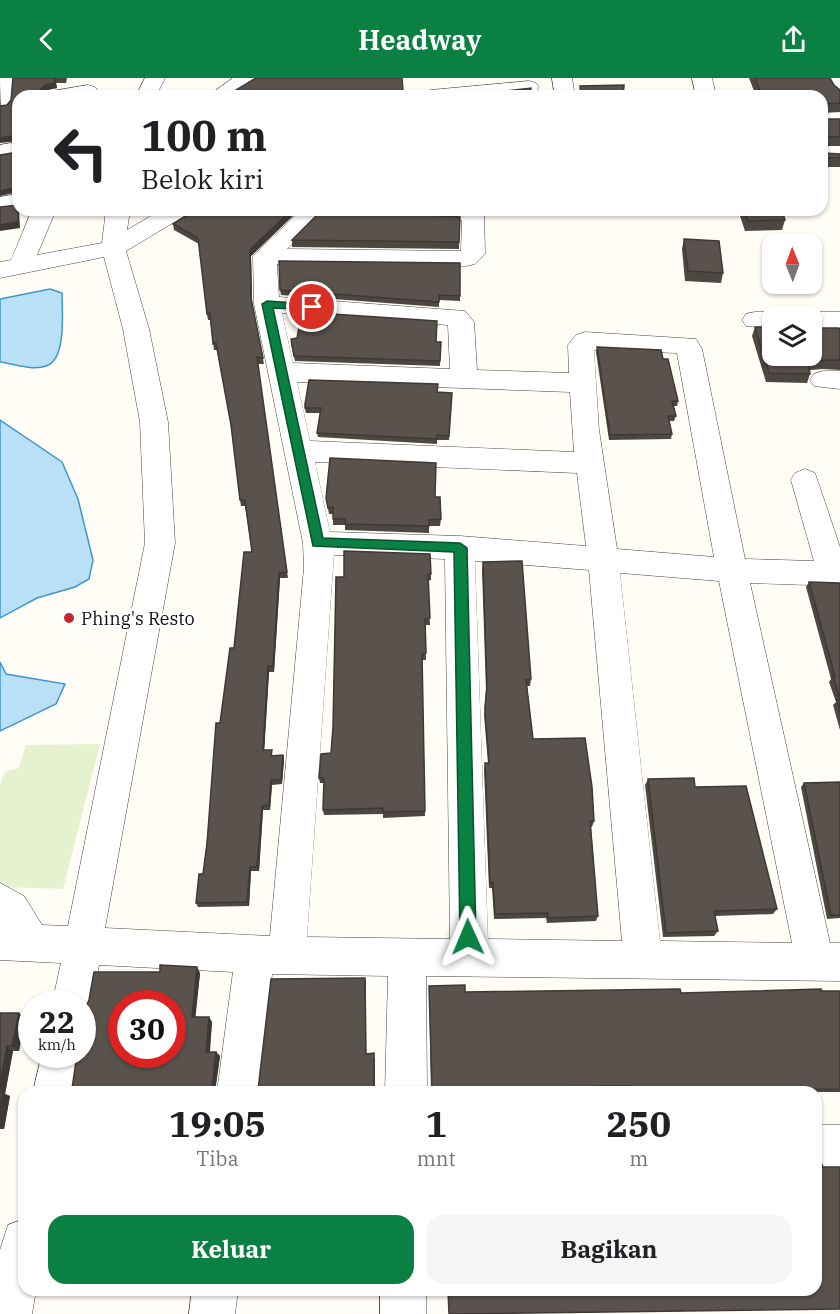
<!DOCTYPE html>
<html lang="id">
<style>
:root{--surface:#fff;--page:#f6f6f6;--text:#202124;--muted:#757577;--accent:#0b8043}
body{margin:0;font-family:"IBM Plex Serif",serif;background:var(--page);color:var(--text);height:100vh;display:flex;flex-direction:column;font-size:22px;white-space:nowrap}
*{box-sizing:border-box;margin:0}
p{font-size:20px;color:var(--muted)}
.icon{flex:none;width:33px;height:33px;fill:none;stroke:currentColor;stroke-width:2;stroke-linecap:round;stroke-linejoin:round}
.map{position:relative;flex:1;overflow:hidden}
.panel{position:absolute;left:18px;top:1008px;width:804px;height:210px;display:flex;flex-direction:column;background:var(--surface);border-radius:18px;box-shadow:0 2px 4px #0004}
.panel>*{flex:none}
.top-card{position:absolute;left:12px;top:12px;width:816px;height:126px;border-radius:18px;box-shadow:0 2px 4px #0004;background:#fff;color:var(--text);overflow:hidden}
.needle{width:39px;rotate:359deg}
.controls{position:absolute;left:762px;top:156px;display:grid;gap:12px}
.controls a{display:grid;place-items:center;width:60px;height:60px;border-radius:12px;background:var(--surface);box-shadow:0 2px 4px #0004;font-size:30px}
.speed{position:absolute;left:18px;top:912px;display:flex;gap:12px;font-size:30px;font-weight:700;text-align:center}
.speed>*{display:grid;place-content:center;width:78px;height:78px;border-radius:50%;background:var(--surface);box-shadow:0 2px 4px #0004;line-height:1}
.speed small{font-size:15px;font-weight:400}
.speed .limit{border:9px solid #d22;background:#fff;color:#111}
.pin{position:absolute;display:grid;place-items:center;width:51px;height:51px;color:#fff;margin:-26px;border:3px solid #fff;border-radius:50%;box-shadow:0 2px 6px #0007}
.me{position:absolute;width:66px;margin:-33px;rotate:359deg;stroke-linejoin:round;filter:drop-shadow(0 0 4px #0008)}
.turn{display:flex;align-items:center;gap:21px;height:126px;padding:0 30px;font-size:27px}
.turn .icon{width:78px;height:78px;stroke-width:2.5}
.turn b{display:block;font-size:42px;line-height:51px}
.eta{display:flex;justify-content:space-evenly;align-items:center;height:102px;text-align:center}
.eta b{font-size:36px;font-weight:800;line-height:42px}
.primary-button{display:flex;gap:12px;margin-top:auto;padding:12px 30px}
.primary-button a{flex:1;height:69px;border-radius:18px;background:var(--accent);color:#fff;font-size:24px;font-weight:800;line-height:69px;text-align:center}
.primary-button a+a{background:var(--page);color:var(--text)}
header{display:flex;justify-content:space-between;align-items:center;height:78px;padding:0 30px;background:var(--accent);color:#fff;font-size:27px;font-weight:800}
.map>svg:first-child{display:block}
.pitch{fill:#e6f2cf}
.water{fill:#b9e0f7;stroke:#3f96cf;stroke-width:1.5}
.lines{fill:none;stroke-linecap:round;stroke-linejoin:round}
.minor-casing{stroke:#444;stroke-width:1}
.minor{fill:#fff;fill-rule:evenodd}
.wall{fill:#4d4742}
.shaded-wall{fill:#3f3936}
.building{fill:#5a524d;stroke:#3f3936;stroke-width:1.5;fill-rule:evenodd}
.route{fill:#0b8043;stroke:#07532c;stroke-width:1.5}
.poi-dot{fill:#c4262e;stroke:#fff;stroke-width:2}
.labels{text-anchor:middle;dominant-baseline:central;stroke-width:6;stroke-linejoin:round;paint-order:stroke}
.poi-label{font-size:18px;fill:#111;stroke:#fff;text-anchor:start}
</style>
<header><svg class="icon" aria-label="back" viewBox="0 0 24 24"><path d="M15 5l-7 7 7 7"/></svg>Headway<svg class="icon" aria-label="share" viewBox="0 0 24 24"><path d="M12 15V3M7 8l5-5 5 5M5 13v7h14v-7"/></svg></header>
<div class="map">
<svg width="840" height="1236" viewBox="0 0 840 1236">
<rect width="100%" height="100%" fill="#fffdf5"/>
<path class="pitch" d="M100 666 63 811 0 809V707L5 694 19 690 26 667Z"/>
<g class="water">
<path d="M50 211 62 215C62 232 67 282 46 288 33 293 14 286 0 284V221Z"/>
<path d="M0 342 62 384 78 421 93 482 89 501 75 509 37 520 0 540Z"/>
<path d="M0 584 6 596 65 606 56 626 0 653Z"/>
</g>
<g class="lines">
<defs>
<g id="minor">
<path d="M0 0H14L11 26 8 30 1 32Z"/>
<path d="M145 0H165L156 18H136Z"/>
<path d="M233 0H257L232 18H208Z"/>
<path d="M552 0H572L575 18H555Z"/>
<path d="M692 0H712L716 18H696Z"/>
<path d="M824 0H840V17L833 15Z"/>
<path d="M529 3 536 5 539 9 536 13 499 18H421L424 14 431 12Z"/>
<path d="M88 7 95 9 98 13 95 17 44 18 47 14Z"/>
<path d="M18 64V78L0 81V67Z"/>
<path d="M18 116V130L0 133V119Z"/>
<path d="M32 132H56L37 177 102 165 106 132H130L127 152 161 132H190L186 137 126 173 149 251 168 344 175 465 105 850 270 858 304 490 303 465 254 226 253 178 301 132H327L287 171 461 173 462 142 396 139 388 137 384 132H484L485 176 475 186 466 188 277 186 279 219 465 233 474 244 477 292 569 295 568 267 576 257 585 254 696 261 702 271 745 481 814 483 791 402 795 395 805 391 815 395 840 469V508L750 505 830 865H840V903L426 898 427 1014H385L388 898 272 896 259 1014H217L233 894 99 887 92 926 86 940 82 941V926H52L61 885 0 882V805L24 818 42 847 68 848 145 465 140 344 123 251 104 179 0 200V184L11 182ZM282 235 448 247 450 291 293 285ZM594 272 677 275 714 479 617 471 599 352ZM297 304 570 314 574 374 310 363ZM315 384 577 395 586 468 460 458 330 454ZM334 477 445 481 450 861 307 859ZM475 483 589 492 622 863 488 861ZM620 495 719 503 792 865 660 863Z"/>
<path d="M755 234H772L782 238H772V250L746 248 742 242 746 236Z"/>
<path d="M812 234H840V250H812V238H802Z"/>
<path d="M823 293H840V311L814 308 810 302 814 296Z"/>
<path d="M42 976H82L75 1014H33Z"/>
<rect x="816" y="1047" width="24" height="42"/>
<path d="M24 1141V1212H36L32 1236H0V1172L8 1147Z"/>
<path d="M192 1212H238L235 1236H189Z"/>
<rect x="380" y="1212" width="46" height="24"/>
</g>
</defs>
<use href="#minor" class="minor-casing"/>
<use href="#minor" class="minor"/>
</g>
<g class="wall">
<path d="M13 0H67L66 5H56L57 10 47 12 45 14 55 15 56 18H18V114V63L7 27 11 22Z"/>
<path d="M749 0H830L834 7 840 12V34L823 35 824 41H840V68H824V75L840 76V89H822V18H756Z"/>
<path d="M580 8 623 18H579V15Z"/>
<path d="M185 132H299L251 178 252 225 264 286H258L288 500H280L274 594H269L264 672 273 677H283L284 682 282 706 272 707 270 732H263L259 793H251L249 828 198 829 196 825 203 796 220 645 252 474 245 428H241L240 422 231 347 217 272H214L210 242H208L207 236 199 166 174 152 173 146 185 138 184 133Z"/>
<path d="M738 132H782L785 142 782 152 745 153Z"/>
<path d="M395 135 460 139 459 171 292 169V162Z"/>
<path d="M684 161 723 195 721 205 685 203 682 171Z"/>
<path d="M460 185V223L439 222V229L281 217 280 212Z"/>
<path d="M755 249 840 253V292L823 291 810 292V296L807 305 766 304 752 258Z"/>
<path d="M441 264 440 288 295 283 291 266Z"/>
<path d="M597 269 663 281 678 323 677 328H673L676 338 674 343H669L672 356 671 361 609 362 596 274Z"/>
<path d="M438 314 452 315 449 362H437V366L318 359 317 355 320 335H306L305 331V330Z"/>
<path d="M435 419 441 441 440 448H429V455L345 452V447H333V436H329L326 420Z"/>
<path d="M483 484 531 601 530 608H527L533 661 594 743 592 749H591L598 838 596 843 547 845 546 840 494 841 492 810H489L484 691 485 685H488L484 637 486 613 482 492Z"/>
<path d="M431 496V502L428 503 430 547H425L426 582H422L425 738 383 740V736L324 737 323 732 324 705H320L319 700 331 675 333 649 336 499Z"/>
<path d="M809 504 840 505V652L833 627 836 624 829 604 831 601 806 509Z"/>
<path d="M648 701 695 709 777 831 773 836 715 838 718 853 714 858 663 859 645 707Z"/>
<path d="M840 704V840L827 841 801 709 804 705Z"/>
<path d="M200 895 195 939H209L212 944 210 974H216L220 978 215 1013 258 1012 365 900 366 976 375 980V1014H66L72 1011 89 922Z"/>
<path d="M429 908 465 914 681 915 840 913V1014H627V1011L431 1013Z"/>
<path d="M0 935 25 939 19 973H13L5 1016 10 1018 4 1051H0Z"/>
</g>
<g class="shaded-wall">
<path d="M55 0 57 10 47 12 42 18 40 13 45 7Z"/>
<path d="M18 57V63L0 65V60Z"/>
<path d="M18 106V114L0 118V113Z"/>
<path d="M18 127V132H19L20 150 0 153V147Z"/>
<path d="M291 132H299L251 178 252 226 251 220 250 172Z"/>
<path d="M279 495 280 500 274 594 273 588Z"/>
<path d="M268 588 269 594 264 677 263 672Z"/>
<path d="M283 677 284 682 282 706 281 702Z"/>
<path d="M271 702 272 707 270 732 269 727Z"/>
<path d="M262 728 263 732 259 793 257 789Z"/>
<path d="M250 789 251 793 249 828 247 824Z"/>
<path d="M197 889 200 895 195 944 192 939Z"/>
<path d="M365 900 366 905V980V976Z"/>
<path d="M19 935 25 939 19 973 12 968Z"/>
<path d="M209 939 212 944 209 978 206 974Z"/>
<path d="M7 968 13 973 5 1016 10 1018 4 1051 0 1049V1005Z"/>
<path d="M216 974 220 978 215 1014 212 1010Z"/>
</g>
<g class="building">
<path d="M13 0H59H55V5L45 7 40 13 55 15 56 18H18V106L17 109 0 113V77L18 74V57L0 60V28L7 27 11 22Z"/>
<path d="M256 0H402L403 13 499 14 531 10 530 18H226Z"/>
<path d="M755 0H830L834 7 840 12V25L823 26 824 41H840V59L824 58V75L840 76V80H822V18H762Z"/>
<path d="M624 7 623 18H582L580 8Z"/>
<path d="M18 127V144L0 147V129Z"/>
<path d="M185 132H291L250 172 251 220 263 280 257 279 287 494 279 495 273 588H268L263 672H272L271 678 283 677 281 702H271L269 727 262 728 257 789H250L247 824 196 825 199 796H203L207 766 216 645H220L230 570H234L244 474H252L245 422H240L231 347 216 265 213 266 210 235 207 236 198 160 173 146 189 136 184 133Z"/>
<path d="M322 132H387L395 135 460 139 459 164 292 162Z"/>
<path d="M744 132H782L785 142 748 143Z"/>
<path d="M684 161 719 163 723 195 688 193Z"/>
<path d="M279 183 460 185V218L439 217V224L280 212Z"/>
<path d="M302 234 437 243 436 264H441L440 283 294 278 291 261 297 260Z"/>
<path d="M755 249H772V278H812V250H839L840 253V282H827L808 284 810 296 769 295Z"/>
<path d="M597 269 661 272 663 281H668L678 323H672L676 338H668L672 356 610 357Z"/>
<path d="M309 302 438 306 437 314 452 315 449 358 437 357V361L317 355 321 330H305V326Z"/>
<path d="M330 380 436 385 435 419H440L441 441 429 442V448L345 446V441H333V429L328 430 326 420Z"/>
<path d="M344 473 430 476 431 496H428L430 540 425 541 426 575 422 576 425 733 383 734V730L323 732 324 700H319L321 676 331 675 333 649 336 499H344Z"/>
<path d="M522 483 531 601 526 602 533 661 585 660 592 709 594 743H590L598 838 548 840V835L495 836 493 804 490 805 485 685H489L485 630 487 607 483 484Z"/>
<path d="M809 504 840 505V634L837 622H840L833 598H835Z"/>
<path d="M694 700 695 709 746 708 777 831 714 833 718 853 666 855 648 701Z"/>
<path d="M840 704V837H831L804 705Z"/>
<path d="M160 887 197 889 192 939H209L206 974H216L212 1010 214 1013 258 1012 271 901 365 900 366 976 374 975V1011H370V1014H66V1013L72 1011 77 976H82V937L89 922 94 894H160ZM122 926H172V976H122Z"/>
<path d="M465 907V914L680 911 681 915 821 911 822 913H840V1011L629 1012V1008L432 1010 429 908Z"/>
<path d="M0 935H19L12 968H7L0 1005Z"/>
<path d="M0 1015H3L0 1031Z"/>
<path d="M816 1082H820L823 1089H840V1231L449 1236 448 1212H816Z"/>
</g>
<path class="route" d="M267 223 312 226 317 229 312 232 273 230 323 460 460 465 467 470 476 859 474 864 468 867 463 864 460 859 454 474 313 468 262 226Z"/>
<circle class="poi-dot" cx="69" cy="540" r="6"/>
<g class="labels">
<g class="poi-label">
<text x="81" y="540">Phing's Resto</text>
</g>
</g>
</svg>
<div class="controls">
<a><svg class="needle" viewBox="-14 -14 28 28"><path d="M0-13l5 13h-10z" fill="#e53935"/><path d="M0 13l5-13h-10z" fill="#757577"/></svg></a>
<a><svg class="icon" aria-label="layers" viewBox="0 0 24 24"><path d="M12 4l9 5-9 5-9-5zM3 14l9 5 9-5"/></svg></a>
</div>
<div class="speed"><div>22<small>km/h</small></div><div class="limit">30</div></div>
<div class="pin" style="left:312px;top:229px;background:#d93025"><svg class="icon" aria-label="arrive" viewBox="0 0 24 24"><path d="M6 21V4h12l-3 4 3 4H6"/></svg></div>
<svg class="me" style="left:468px;top:859px" viewBox="-20 -20 40 40"><path d="M0-17L14 15 0 8-14 15z" fill="#0b8043" stroke="#fff" stroke-width="4"/></svg>
<div class="top-card">
<div class="turn"><svg class="icon" aria-label="left" viewBox="0 0 24 24"><path d="M17 20v-9H6M10 6l-5 5 5 5"/></svg><div><b>100 m</b>Belok kiri</div></div>
</div>
<section class="panel">
<div class="eta">
<div><b>19:05</b><p>Tiba</p></div>
<div><b>1</b><p>mnt</p></div>
<div><b>250</b><p>m</p></div>
</div>
<div class="primary-button"><a>Keluar</a><a>Bagikan</a></div>
</section>
</div>
